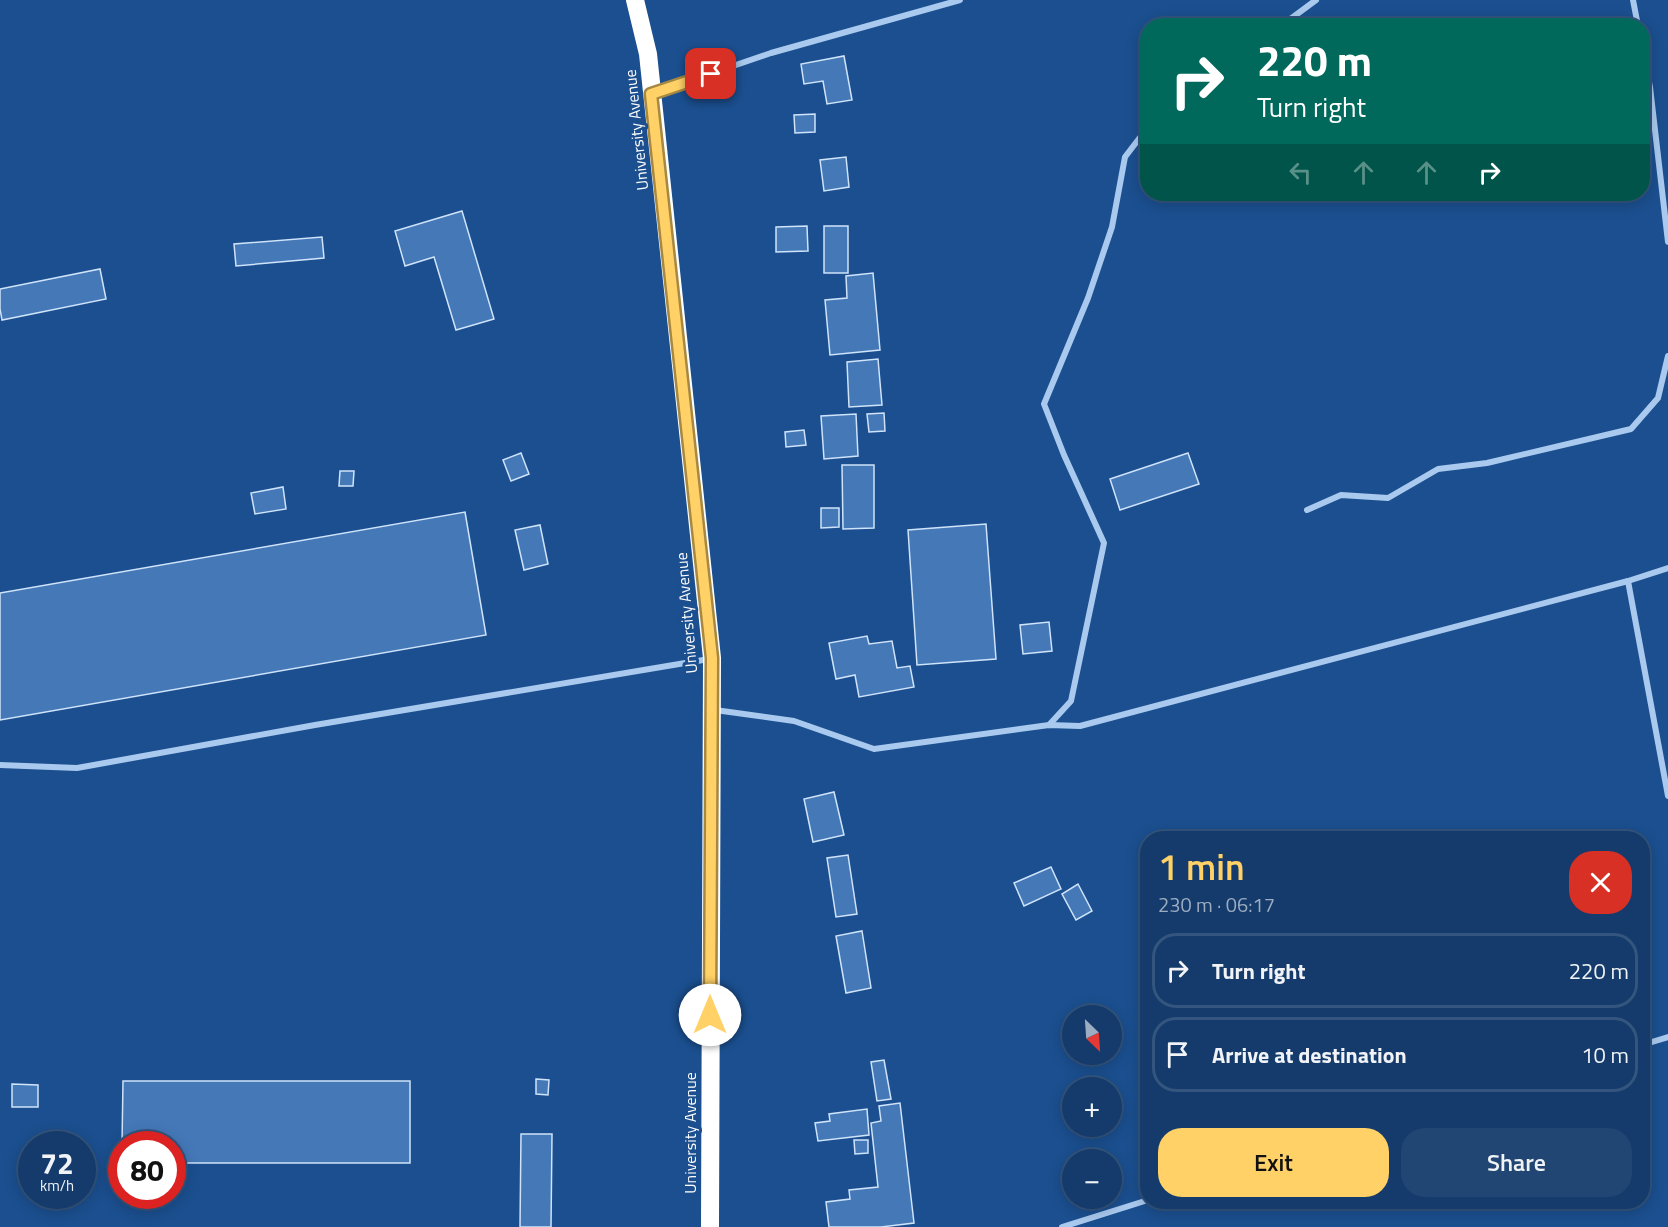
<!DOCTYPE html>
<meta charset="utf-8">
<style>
:root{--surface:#143b6b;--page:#214673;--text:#f1f3f6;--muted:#9dadc1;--line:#33557e;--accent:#ffd166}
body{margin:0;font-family:"Titillium Web",sans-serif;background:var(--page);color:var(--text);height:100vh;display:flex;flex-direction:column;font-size:22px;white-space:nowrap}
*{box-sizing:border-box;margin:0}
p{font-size:20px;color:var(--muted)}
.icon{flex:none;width:33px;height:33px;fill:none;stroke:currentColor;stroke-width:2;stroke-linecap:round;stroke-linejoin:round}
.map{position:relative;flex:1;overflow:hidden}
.side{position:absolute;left:1140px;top:831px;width:510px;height:378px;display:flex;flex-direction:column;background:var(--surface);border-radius:24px;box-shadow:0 3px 15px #0003,0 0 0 2px var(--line)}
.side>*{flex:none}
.banner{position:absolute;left:1140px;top:18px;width:510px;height:183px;border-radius:24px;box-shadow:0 3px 15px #0003,0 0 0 2px var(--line);background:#00695c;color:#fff;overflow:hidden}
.needle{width:39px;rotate:155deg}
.tools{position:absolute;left:1062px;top:1005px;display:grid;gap:12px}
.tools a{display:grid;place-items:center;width:60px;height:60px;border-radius:50%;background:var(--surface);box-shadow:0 3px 15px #0003,0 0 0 2px var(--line);font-size:30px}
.speed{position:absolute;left:18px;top:1131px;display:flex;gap:12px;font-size:30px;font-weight:700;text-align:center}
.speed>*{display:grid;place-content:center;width:78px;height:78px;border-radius:50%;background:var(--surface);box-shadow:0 3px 15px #0003,0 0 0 2px var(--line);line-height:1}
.speed small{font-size:15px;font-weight:400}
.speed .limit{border:9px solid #d22;background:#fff;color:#111}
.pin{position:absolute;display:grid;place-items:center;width:51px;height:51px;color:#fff;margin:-26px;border-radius:12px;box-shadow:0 3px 9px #0006}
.me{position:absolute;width:66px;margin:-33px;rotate:0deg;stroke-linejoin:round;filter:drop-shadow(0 0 4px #0008)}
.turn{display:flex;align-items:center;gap:21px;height:126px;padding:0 18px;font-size:27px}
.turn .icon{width:78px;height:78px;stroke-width:2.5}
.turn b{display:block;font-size:42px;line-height:51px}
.lanes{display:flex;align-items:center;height:57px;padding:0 18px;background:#0003;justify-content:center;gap:30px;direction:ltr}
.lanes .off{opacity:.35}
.round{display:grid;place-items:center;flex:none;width:63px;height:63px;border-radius:24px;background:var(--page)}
.head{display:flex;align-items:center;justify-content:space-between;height:102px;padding:0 18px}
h1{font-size:36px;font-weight:600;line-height:45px;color:var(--accent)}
.cta{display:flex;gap:12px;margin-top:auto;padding:12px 18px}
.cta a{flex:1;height:69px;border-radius:24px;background:var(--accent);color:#111;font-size:24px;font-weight:600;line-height:69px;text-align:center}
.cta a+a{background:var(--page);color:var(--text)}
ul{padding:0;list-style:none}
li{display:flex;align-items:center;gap:18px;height:75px;margin:0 12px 9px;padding:0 6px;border:3px solid var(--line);border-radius:24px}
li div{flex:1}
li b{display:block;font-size:22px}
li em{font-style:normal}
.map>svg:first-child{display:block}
.building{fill:#4478b7;stroke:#cfe3fa;stroke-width:1.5}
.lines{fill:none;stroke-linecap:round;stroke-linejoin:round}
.street{stroke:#a9c9ee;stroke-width:6}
.highway{stroke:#fff;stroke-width:18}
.route-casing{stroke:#a68842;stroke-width:15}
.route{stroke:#ffd166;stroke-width:10}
.labels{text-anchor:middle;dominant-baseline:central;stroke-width:6;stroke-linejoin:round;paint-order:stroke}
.street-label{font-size:16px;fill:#fff;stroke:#1b4f8f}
</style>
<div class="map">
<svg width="1668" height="1227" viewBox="0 0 1668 1227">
<rect width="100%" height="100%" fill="#1b4f8f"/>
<g class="building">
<path d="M844 56 852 100 827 104 823 81 804 84 801 64Z"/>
<path d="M815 114V132L795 133 794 115Z"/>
<path d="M846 157 849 187 824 191 820 160Z"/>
<path d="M462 211 494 319 456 330 434 257 405 266 395 231Z"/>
<path d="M807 226 808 251 776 252V227Z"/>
<rect x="824" y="226" width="24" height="47"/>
<path d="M322 237 324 258 236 266 234 244Z"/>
<path d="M100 269 106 299 2 320 0 309V289Z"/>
<path d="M873 273 880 350 830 355 825 300 847 298 846 276Z"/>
<path d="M878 359 882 405 849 407 847 362Z"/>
<path d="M884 413 885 431 869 432 867 414Z"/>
<path d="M856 414 858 456 824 459 821 416Z"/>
<path d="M804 430 806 445 786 447 785 432Z"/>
<path d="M521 453 529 474 511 481 503 460Z"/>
<path d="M1188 453 1199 484 1120 510 1110 479Z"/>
<path d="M842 465H874V528L843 529Z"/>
<path d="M340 471H354L353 486H339Z"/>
<path d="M283 487 286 509 255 514 251 493Z"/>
<path d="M821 508H839V527L821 528Z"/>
<path d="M465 512 486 635 0 720V593Z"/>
<path d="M986 524 996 659 917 665 908 530Z"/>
<path d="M540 525 548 564 524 570 515 530Z"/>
<path d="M1049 622 1052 651 1023 654 1020 625Z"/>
<path d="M867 636 869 644 892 641 897 668 910 666 914 687 859 697 855 675 836 679 829 643Z"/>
<path d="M834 792 844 835 813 842 804 799Z"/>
<path d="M848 855 857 914 836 917 827 858Z"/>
<path d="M1051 867 1061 889 1024 906 1014 883Z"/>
<path d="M1078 884 1092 911 1076 920 1062 894Z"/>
<path d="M862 931 871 988 846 993 836 936Z"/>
<path d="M884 1060 891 1099 877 1101 871 1062Z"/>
<path d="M536 1079 549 1080 548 1095 536 1094Z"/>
<path d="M123 1081H410V1163H172V1144H122Z"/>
<path d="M12 1084 38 1085V1107H12Z"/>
<path d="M900 1103 914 1223 881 1227H829L826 1202 850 1199 849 1190 878 1187 871 1123 881 1121 879 1106Z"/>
<path d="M867 1109 869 1135 818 1141 815 1123 830 1121 829 1114Z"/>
<path d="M521 1134H552L551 1227H520Z"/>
<path d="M854 1140H868V1153L855 1154Z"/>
</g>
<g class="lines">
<g class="street">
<path d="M1633 0 1638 26"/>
<path d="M1281 26 1316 0"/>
<path d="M1642 48 1650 87 1668 242"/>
<path d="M654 93 771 53 960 0"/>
<path d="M1307 510 1341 495 1388 498 1438 469 1487 463 1631 429 1658 398 1668 356"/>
<path d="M1628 581 1668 796"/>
<path d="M715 710 794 721 874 749 1049 725 1080 726 1628 581 1668 568"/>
<path d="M1049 725 1071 701 1104 543 1064 455 1044 404 1088 298 1112 227 1125 157 1148 127"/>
<path d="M0 765 77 768 315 725 709 659"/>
<path d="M1642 1045 1668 1037"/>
<path d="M1062 1227 1148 1200"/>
</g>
<path class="highway" d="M635 0 648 54 712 658 710 1227"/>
</g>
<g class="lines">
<defs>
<path id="route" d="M710 1015 712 658 651 94 711 74"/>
</defs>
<use href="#route" class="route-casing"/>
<use href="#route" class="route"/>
</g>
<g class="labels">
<g class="street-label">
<text transform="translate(636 130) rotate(-96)">University Avenue</text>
<text transform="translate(686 613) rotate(-95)">University Avenue</text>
<text transform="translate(690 1133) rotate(-90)">University Avenue</text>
</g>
</g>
</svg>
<div class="tools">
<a><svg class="needle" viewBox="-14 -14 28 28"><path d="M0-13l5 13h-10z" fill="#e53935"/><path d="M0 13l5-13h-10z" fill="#9dadc1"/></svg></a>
<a>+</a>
<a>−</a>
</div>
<div class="speed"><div>72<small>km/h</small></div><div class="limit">80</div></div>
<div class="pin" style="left:711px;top:74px;background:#d93025"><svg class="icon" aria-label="arrive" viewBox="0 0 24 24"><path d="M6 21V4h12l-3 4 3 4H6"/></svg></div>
<svg class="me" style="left:710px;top:1015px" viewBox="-20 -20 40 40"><circle r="19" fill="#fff"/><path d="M0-13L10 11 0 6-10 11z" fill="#ffd166"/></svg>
<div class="banner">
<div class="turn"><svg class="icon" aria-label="right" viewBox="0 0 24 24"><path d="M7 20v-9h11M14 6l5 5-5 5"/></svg><div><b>220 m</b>Turn right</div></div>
<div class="lanes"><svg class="icon off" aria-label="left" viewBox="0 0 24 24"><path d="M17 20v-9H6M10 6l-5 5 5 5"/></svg><svg class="icon off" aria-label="ahead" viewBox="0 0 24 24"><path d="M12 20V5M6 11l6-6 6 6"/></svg><svg class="icon off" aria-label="ahead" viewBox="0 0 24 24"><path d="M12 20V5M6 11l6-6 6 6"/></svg><svg class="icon" aria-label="right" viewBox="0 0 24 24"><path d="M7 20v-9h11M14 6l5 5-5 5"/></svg></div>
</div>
<section class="side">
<div class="head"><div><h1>1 min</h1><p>230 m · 06:17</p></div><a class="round" style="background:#d93025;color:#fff"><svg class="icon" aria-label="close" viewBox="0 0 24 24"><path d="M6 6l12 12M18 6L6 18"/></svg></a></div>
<ul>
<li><svg class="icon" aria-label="right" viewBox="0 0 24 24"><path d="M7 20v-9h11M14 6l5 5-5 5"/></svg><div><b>Turn right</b></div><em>220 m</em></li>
<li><svg class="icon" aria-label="arrive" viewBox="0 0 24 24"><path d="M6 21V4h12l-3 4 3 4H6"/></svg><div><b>Arrive at destination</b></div><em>10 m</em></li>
</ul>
<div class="cta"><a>Exit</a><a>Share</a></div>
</section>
</div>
